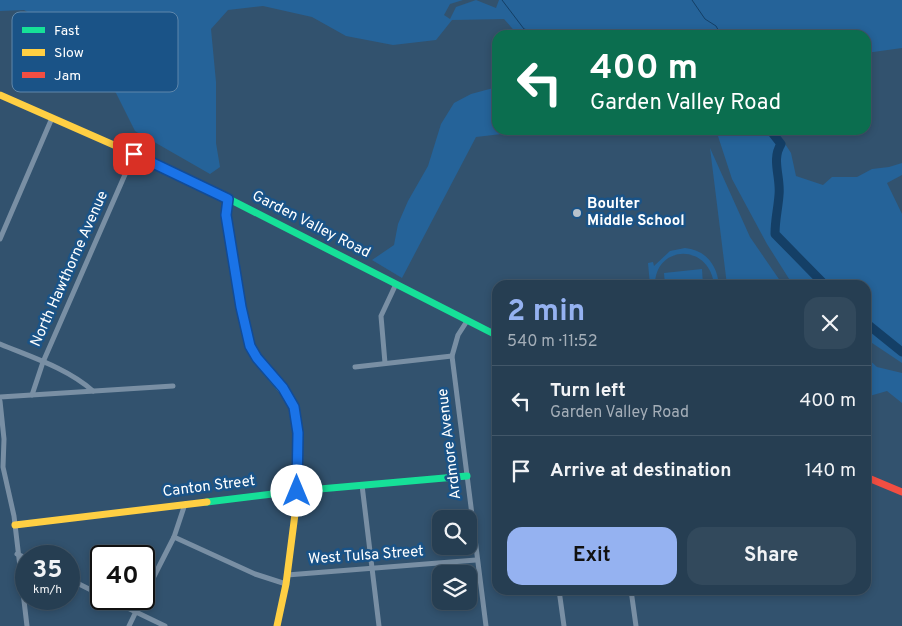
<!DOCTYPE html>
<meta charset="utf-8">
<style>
:root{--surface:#263e52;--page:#32495c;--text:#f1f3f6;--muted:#a4aeb8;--line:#425769;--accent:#95b2f1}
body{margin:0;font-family:Overpass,sans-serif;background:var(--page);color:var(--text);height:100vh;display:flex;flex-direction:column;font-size:19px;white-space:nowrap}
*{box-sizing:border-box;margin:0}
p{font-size:16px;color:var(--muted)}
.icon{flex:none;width:28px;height:28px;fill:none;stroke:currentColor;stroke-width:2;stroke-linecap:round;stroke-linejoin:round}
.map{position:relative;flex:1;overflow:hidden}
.panel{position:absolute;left:492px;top:280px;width:379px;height:315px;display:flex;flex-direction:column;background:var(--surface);border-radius:15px;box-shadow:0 2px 8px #0003,0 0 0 1px var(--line)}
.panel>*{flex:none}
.top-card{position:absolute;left:492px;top:30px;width:379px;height:105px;border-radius:15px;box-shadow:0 2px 8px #0003,0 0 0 1px var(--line);background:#0b6e4f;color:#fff;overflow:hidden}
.tools{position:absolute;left:432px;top:510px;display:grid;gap:10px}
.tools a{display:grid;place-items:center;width:45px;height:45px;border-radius:10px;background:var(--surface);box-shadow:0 2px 8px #0003,0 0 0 1px var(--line);font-size:25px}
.speed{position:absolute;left:15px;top:545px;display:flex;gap:10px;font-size:25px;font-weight:700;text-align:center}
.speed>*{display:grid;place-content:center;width:65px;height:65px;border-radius:50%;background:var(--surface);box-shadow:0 2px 8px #0003,0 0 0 1px var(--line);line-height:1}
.speed small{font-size:12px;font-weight:400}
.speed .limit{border:2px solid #111;border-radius:8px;background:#fff;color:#111}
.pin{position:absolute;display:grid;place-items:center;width:42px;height:42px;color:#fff;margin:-21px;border-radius:10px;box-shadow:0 2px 8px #0006}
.me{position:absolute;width:55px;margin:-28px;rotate:0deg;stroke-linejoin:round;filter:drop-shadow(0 0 4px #0008)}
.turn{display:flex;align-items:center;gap:18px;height:105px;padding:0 15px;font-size:22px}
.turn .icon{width:65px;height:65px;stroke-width:2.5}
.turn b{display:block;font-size:35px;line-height:42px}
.round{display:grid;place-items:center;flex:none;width:52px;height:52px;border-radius:15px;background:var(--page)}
.overview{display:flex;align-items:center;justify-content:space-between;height:85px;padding:0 15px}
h1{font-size:30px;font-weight:700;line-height:38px;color:var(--accent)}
.cta{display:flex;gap:10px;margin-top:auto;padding:10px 15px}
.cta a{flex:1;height:58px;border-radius:15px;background:var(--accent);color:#111;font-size:20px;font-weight:700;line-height:58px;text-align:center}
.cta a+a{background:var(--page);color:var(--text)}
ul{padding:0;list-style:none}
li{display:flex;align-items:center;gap:15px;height:70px;padding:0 15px;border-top:1px solid var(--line)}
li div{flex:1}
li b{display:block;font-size:19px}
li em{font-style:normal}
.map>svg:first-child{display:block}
.green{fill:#256399}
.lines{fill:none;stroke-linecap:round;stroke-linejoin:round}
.stream{stroke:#143f66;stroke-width:1}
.river{stroke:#143f66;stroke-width:9}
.street{stroke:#798fa4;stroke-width:5}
.fast{stroke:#16e098;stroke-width:7}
.slow{stroke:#ffcf43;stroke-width:7}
.jam{stroke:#f24e42;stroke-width:7}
.route-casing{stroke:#114b97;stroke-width:12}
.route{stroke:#1a73e8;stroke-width:9}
.poi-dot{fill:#b7c2cc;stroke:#1a5387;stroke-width:2}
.labels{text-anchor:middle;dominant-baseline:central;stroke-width:5;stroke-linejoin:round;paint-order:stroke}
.poi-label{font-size:15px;font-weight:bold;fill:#fff;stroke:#1a5387;text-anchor:start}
.street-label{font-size:15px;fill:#fff;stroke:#1a5387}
.key{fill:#1a5387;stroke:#5f87ab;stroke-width:1}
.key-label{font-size:14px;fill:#fff}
</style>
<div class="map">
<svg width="902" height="626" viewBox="0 0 902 626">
<rect width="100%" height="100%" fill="#32526e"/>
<g class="green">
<path d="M0 0H463L450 4 444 15 450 19 456 7 476 0 496 8 499 0H902V48L866 53V35H518L504 19 452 20 436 40 393 45 346 36 312 17 263 6 228 10 211 29 216 82V143L220 167 210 174 135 131 116 93 63 33 24 10 0 11Z"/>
<path d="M497 87 498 130H536L476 137 402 278 372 260 394 245 398 224 408 201 428 166 441 124 454 103 471 94Z"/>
<path d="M716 130H776L791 153 796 176 823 185 832 177H857L872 169 889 167 902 163V175L887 183 902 214V363L866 339V285H795L791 282 767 244 732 179Z"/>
<path d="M710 148 750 237 783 285H727Z"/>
<path d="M685 248C706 250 717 265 719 285H714C710 243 655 244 655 285H650L648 263 653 262 654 266 670 251Z"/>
<path d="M702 269 703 285H665L664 273Z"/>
<path d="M866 357 877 367 902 373V403L887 391 866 397Z"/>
</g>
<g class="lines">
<g class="stream">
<path d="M502 0 524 29 545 35"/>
<path d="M692 0 705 19 716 26 721 35"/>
<path d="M600 35 610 31 630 35"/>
</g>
<g class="river">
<path d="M770 130 781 144C771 160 781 177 779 195 778 209 775 219 775 234L825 285"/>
<path d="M866 323 902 352"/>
</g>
<g class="street">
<path d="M0 239 52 118"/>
<path d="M467 321 458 335 452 356 486 626"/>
<path d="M0 344C31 357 67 368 93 391"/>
<path d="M385 363 381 316 396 284"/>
<path d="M355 367 452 356"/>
<path d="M32 395 43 362 134 154"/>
<path d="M0 397 173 386"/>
<path d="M0 401 4 439 3 467 14 516 27 626"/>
<path d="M362 485 379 626"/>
<path d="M174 537 255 574 286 584"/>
<path d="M17 554 26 558"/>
<path d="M287 575 476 560"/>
<path d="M69 579 101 595"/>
<path d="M559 590 564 626"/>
<path d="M631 590 636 626"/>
<path d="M144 596 174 537 185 504"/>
<path d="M109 599 165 626"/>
<path d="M129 626 142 599"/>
</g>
<g class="fast">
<path d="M182 175 498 336"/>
<path d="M229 199 226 215 241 307 250 346 264 369 280 388"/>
<path d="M207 502 297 491 467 476"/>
</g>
<g class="slow">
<path d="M0 95 182 175"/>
<path d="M15 525 207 502"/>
<path d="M277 626 286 584 295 514 297 420 289 398 280 388"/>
</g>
<path class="jam" d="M866 477 902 492"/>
</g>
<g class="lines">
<defs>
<path id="route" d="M134 154 228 199 226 215 241 307 250 346 257 358 283 388 294 407 298 433 297 491"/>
</defs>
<use href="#route" class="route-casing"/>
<use href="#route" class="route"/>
</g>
<circle class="poi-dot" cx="577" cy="213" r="5"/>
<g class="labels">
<g class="poi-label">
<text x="587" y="204">Boulter<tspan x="587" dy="17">Middle School</tspan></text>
</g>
<g class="street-label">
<text transform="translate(311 225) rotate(27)">Garden Valley Road</text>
<text transform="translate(70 269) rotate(-66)">North Hawthorne Avenue</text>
<text transform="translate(450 444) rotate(-97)">Ardmore Avenue</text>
<text transform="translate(209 487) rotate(-7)">Canton Street</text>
<text transform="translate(366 556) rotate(-4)">West Tulsa Street</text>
</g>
</g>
<rect x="12" y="12" width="166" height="80" rx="8" class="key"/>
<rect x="22" y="27" width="23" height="6" fill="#16e098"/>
<rect x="22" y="49" width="23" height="7" fill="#ffcf43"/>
<rect x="22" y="72" width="23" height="6" fill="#f24e42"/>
<g class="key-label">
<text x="54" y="35">Fast</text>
<text x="54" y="57">Slow</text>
<text x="54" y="80">Jam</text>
</g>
</svg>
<div class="tools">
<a><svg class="icon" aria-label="search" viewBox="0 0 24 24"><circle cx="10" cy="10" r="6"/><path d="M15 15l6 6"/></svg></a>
<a><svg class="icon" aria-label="layers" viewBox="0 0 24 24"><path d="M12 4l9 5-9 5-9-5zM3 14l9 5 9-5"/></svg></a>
</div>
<div class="speed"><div>35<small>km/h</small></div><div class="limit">40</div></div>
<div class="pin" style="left:134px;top:154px;background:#d93025"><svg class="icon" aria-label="arrive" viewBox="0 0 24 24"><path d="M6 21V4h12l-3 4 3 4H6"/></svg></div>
<svg class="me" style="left:297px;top:491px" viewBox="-20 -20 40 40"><circle r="19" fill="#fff"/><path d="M0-13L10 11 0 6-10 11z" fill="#1a73e8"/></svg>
<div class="top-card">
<div class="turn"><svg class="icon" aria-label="left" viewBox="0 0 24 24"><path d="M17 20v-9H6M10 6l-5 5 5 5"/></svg><div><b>400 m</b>Garden Valley Road</div></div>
</div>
<section class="panel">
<div class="overview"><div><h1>2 min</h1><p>540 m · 11:52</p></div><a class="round"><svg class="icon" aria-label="close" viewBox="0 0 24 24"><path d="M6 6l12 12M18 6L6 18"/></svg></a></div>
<ul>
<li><svg class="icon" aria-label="left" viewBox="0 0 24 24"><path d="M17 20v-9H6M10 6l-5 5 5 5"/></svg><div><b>Turn left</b><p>Garden Valley Road</p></div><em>400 m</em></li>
<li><svg class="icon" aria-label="arrive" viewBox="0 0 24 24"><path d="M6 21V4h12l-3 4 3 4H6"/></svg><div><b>Arrive at destination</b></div><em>140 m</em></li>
</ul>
<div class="cta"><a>Exit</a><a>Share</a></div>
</section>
</div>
